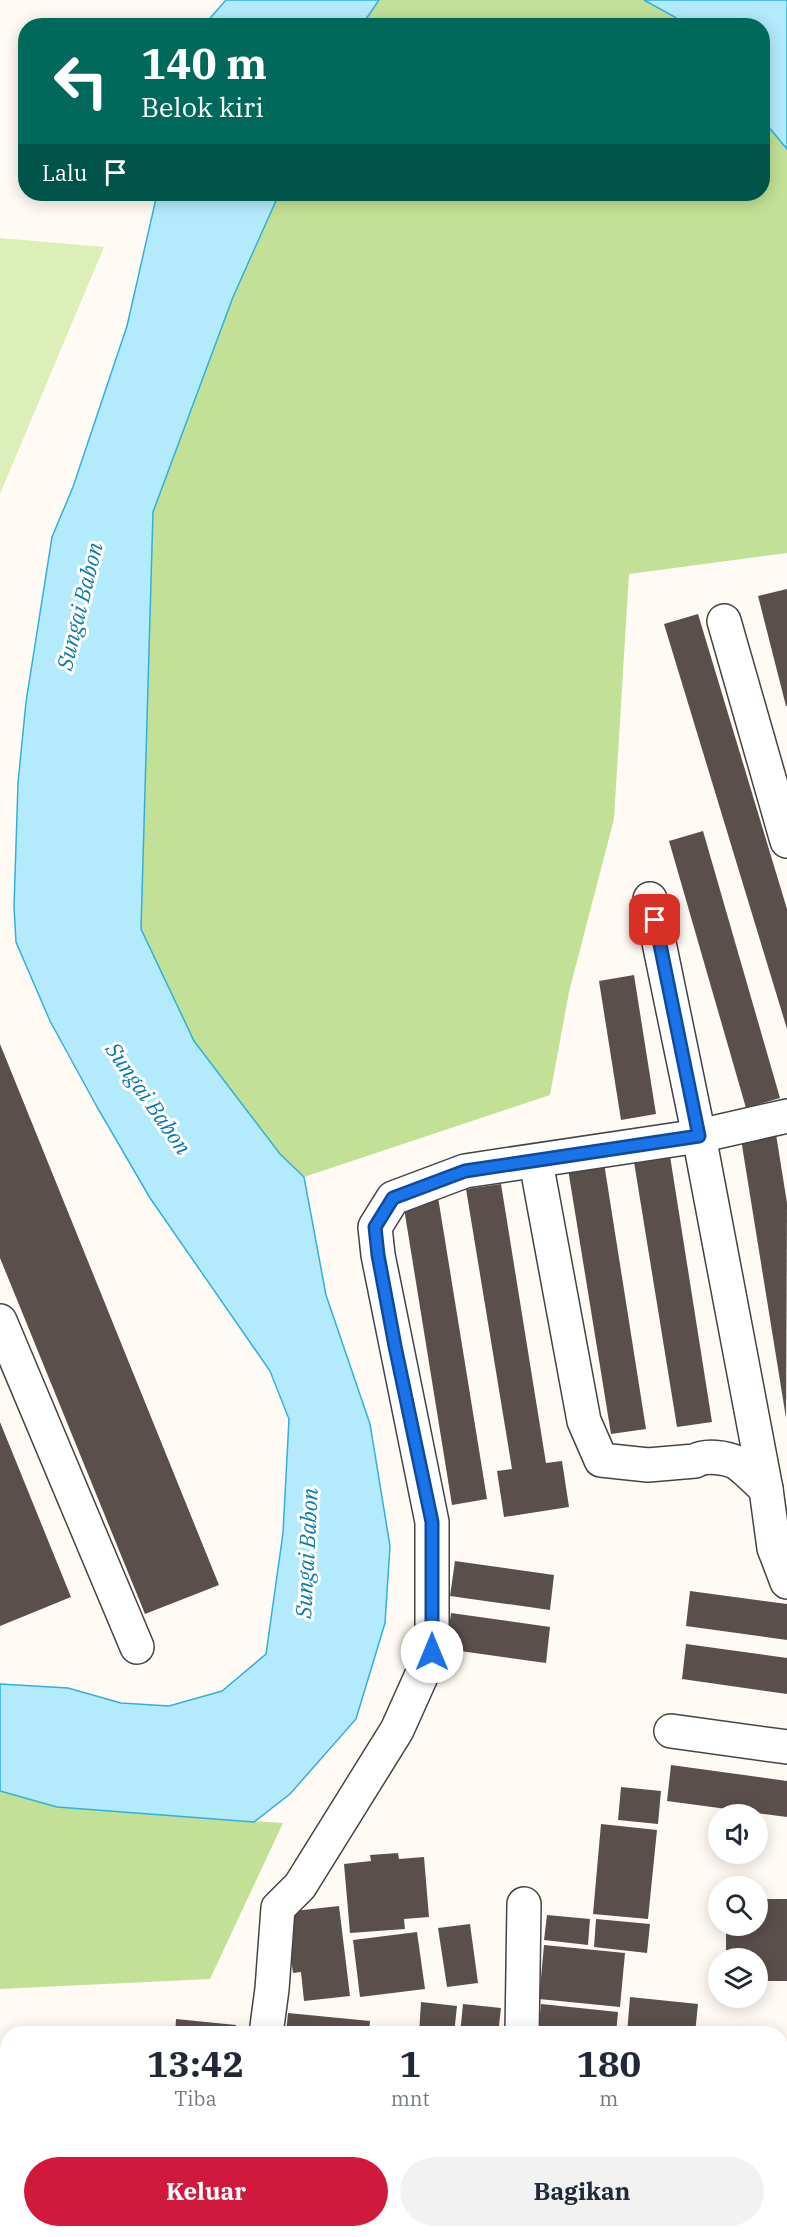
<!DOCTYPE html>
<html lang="id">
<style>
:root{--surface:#fff;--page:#f2f2f3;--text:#1f2937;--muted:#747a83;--accent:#d0193b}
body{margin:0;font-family:"IBM Plex Serif",serif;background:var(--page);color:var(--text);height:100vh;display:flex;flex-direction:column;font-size:22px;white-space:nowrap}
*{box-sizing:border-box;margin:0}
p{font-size:20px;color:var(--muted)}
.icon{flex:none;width:33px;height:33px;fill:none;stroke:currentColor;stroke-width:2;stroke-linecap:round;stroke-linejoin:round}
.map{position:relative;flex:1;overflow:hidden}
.drawer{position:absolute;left:0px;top:2026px;width:788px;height:212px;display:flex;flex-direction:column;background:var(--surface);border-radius:24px 24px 0 0;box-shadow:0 3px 15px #0003}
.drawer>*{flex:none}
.hud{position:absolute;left:18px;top:18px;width:752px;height:183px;border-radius:24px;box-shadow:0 3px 15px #0003;background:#00695c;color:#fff;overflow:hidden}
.tools{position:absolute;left:708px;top:1804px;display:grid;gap:12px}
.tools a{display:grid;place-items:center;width:60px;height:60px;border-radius:50%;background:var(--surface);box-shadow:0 3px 15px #0003;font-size:30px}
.pin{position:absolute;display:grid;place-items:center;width:51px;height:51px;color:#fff;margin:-26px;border-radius:12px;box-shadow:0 3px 9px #0006}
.me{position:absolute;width:66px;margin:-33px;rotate:0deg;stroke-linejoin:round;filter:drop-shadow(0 0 4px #0008)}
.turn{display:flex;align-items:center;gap:21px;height:126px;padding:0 24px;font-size:27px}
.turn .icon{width:78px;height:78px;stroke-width:2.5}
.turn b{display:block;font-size:42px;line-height:51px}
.then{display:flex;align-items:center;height:57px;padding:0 24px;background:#0003;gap:12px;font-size:22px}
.eta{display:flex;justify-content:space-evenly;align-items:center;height:102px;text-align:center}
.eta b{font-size:36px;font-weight:800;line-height:42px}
.button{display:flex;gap:12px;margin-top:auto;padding:12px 24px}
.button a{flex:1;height:69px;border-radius:36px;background:var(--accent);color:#fff;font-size:24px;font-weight:800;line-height:69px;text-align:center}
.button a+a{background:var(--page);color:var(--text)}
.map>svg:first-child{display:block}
.green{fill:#dcefb9}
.forest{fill:#c2e196}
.water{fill:#b3ebfc;stroke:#33afdb;stroke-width:1.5}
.building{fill:#5b4f4c}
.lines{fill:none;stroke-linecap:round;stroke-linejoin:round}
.minor-casing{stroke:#444;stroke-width:36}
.minor{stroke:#fff;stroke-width:33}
.route-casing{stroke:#114b97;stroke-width:15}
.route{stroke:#1a73e8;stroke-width:10}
.labels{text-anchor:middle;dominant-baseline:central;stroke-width:6;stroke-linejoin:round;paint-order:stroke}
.water-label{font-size:22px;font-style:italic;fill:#0b7aa9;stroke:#fff}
</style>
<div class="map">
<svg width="787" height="2237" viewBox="0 0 787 2237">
<rect width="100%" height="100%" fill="#fffbf4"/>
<path class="green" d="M0 238 104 247 0 494Z"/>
<g class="forest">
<path d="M379 0H644L676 17 683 25 362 26Z"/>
<path d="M762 119 787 149V553L629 574 614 819 569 992 550 1095 304 1177 280 1154 194 1041 141 930 153 512 233 297 279 194H762Z"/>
<path d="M0 1791 57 1807 283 1823 210 1979 0 1989Z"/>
</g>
<g class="water">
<path d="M226 0H379L362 25H204Z"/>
<path d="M644 0H787V149L762 119V26L683 25 675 17Z"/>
<path d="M157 194H279L233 297 153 512 141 929 194 1041 280 1154 304 1177 326 1295 370 1424 390 1546 385 1623 356 1719 290 1794 254 1822 57 1807 0 1791V1684L68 1688 121 1703 169 1706 222 1691 266 1654 283 1533 289 1419 270 1371 150 1198 97 1107 50 1021 16 942 14 907 18 783 26 702 52 537 73 487 127 326Z"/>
</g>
<g class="building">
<path d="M787 589V706H786L758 596Z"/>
<path d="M698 614 787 909V1029L664 624Z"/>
<path d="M703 831 780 1098 746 1108 669 841Z"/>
<path d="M634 975 656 1114 621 1120 599 981Z"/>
<path d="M0 1044 219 1585 145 1614 0 1258Z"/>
<path d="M775 1128 787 1203 786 1418 740 1133Z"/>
<path d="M670 1156 712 1422 677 1427 634 1162Z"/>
<path d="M604 1163 646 1429 611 1434 568 1169Z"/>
<path d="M501 1184 546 1463 562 1461 569 1507 504 1517 497 1471 512 1469 466 1189Z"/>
<path d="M438 1197 487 1499 452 1505 403 1202Z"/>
<path d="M0 1422 71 1597 0 1626Z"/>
<path d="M455 1561 554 1575 550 1610 450 1596Z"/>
<path d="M690 1591 787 1604V1640L686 1626Z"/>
<path d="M451 1613 550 1627 546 1663 446 1649Z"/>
<path d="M686 1644 787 1658V1694L682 1679Z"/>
<path d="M671 1765 787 1781V1817L667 1801Z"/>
<path d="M621 1787 661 1791 658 1824 618 1820Z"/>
<path d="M601 1824 657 1830 648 1919 593 1914Z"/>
<path d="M398 1853 399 1859 424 1857 429 1917 404 1919 405 1929 350 1933 344 1864 371 1861 370 1855Z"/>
<path d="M758 1899H787V1981H758V1959H726V1926H758Z"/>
<path d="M339 1906 350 1996 304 2001 301 1972 293 1973 285 1912Z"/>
<path d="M547 1915 590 1919 588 1945 544 1940Z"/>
<path d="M596 1919 650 1924 647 1953 594 1947Z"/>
<path d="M470 1924 478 1983 447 1987 438 1928Z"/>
<path d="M417 1932 425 1989 360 1997 353 1940Z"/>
<path d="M544 1945 625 1953 620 2007 539 1999Z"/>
<path d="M630 1997 698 2004 695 2034H627Z"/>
<path d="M421 2002 457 2006 454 2034H419Z"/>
<path d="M463 2004 501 2008 498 2034H460Z"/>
<path d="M541 2004 618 2012 616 2034H538Z"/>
<path d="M288 2013 370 2021 369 2034H286Z"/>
<path d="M176 2019 236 2025V2034H175Z"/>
<path d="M780 2069H786L782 2116H780Z"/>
<rect x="0" y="2100" width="8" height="79"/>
<path d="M780 2117 787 2118V2160L780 2159Z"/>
<path d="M780 2164 787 2165V2228H780Z"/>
<path d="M149 2230H217L218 2237H150Z"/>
<path d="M304 2230H367L366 2237H332L303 2234Z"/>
<path d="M375 2230H408V2237L375 2236Z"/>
<path d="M415 2230H475L474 2237 415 2234Z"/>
<path d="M530 2230H556V2237H529Z"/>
<path d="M594 2230H660V2237H593Z"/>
</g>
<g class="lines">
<defs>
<g id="minor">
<path d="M724 621 787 841"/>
<path d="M650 899 699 1136 766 1489 774 1548 787 1582"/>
<path d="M536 1162 584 1421 601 1460 648 1465 695 1461C705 1455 726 1457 737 1463 747 1470 757 1481 766 1489"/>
<path d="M0 1321 137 1647"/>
<path d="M671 1731 787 1747"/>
<path d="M266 2034 272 1989 278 1908 300 1886 397 1730 432 1652V1522L378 1255 375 1227 393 1198 465 1171 699 1136 787 1116"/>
<path d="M522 2034 524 1904"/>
<path d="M0 2085 8 2084"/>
<path d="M576 2230V2237"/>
<path d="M245 2237V2230"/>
</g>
</defs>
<use href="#minor" class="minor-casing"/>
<use href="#minor" class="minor"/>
</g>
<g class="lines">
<defs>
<path id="route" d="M432 1652V1522L395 1346 378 1255 375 1227 393 1198 465 1171 699 1136 655 920"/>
</defs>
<use href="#route" class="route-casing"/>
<use href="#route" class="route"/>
</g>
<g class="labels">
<g class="water-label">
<text transform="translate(79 606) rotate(-76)">Sungai Babon</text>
<text transform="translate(149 1098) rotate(55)">Sungai Babon</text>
<text transform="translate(306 1553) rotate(-87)">Sungai Babon</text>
</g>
</g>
</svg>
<div class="tools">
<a><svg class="icon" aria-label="sound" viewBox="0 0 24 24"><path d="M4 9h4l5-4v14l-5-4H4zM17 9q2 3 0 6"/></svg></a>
<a><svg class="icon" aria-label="search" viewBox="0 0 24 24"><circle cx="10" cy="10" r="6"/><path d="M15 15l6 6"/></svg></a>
<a><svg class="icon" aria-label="layers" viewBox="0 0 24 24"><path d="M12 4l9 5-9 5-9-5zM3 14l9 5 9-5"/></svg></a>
</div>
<div class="pin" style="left:655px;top:920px;background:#d93025"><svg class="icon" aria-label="arrive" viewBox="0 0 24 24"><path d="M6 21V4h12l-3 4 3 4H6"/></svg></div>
<svg class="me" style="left:432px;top:1652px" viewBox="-20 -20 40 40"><circle r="19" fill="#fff"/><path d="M0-13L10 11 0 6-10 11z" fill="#1a73e8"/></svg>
<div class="hud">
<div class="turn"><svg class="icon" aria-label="left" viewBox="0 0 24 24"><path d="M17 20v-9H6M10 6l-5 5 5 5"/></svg><div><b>140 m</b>Belok kiri</div></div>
<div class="then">Lalu<svg class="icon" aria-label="arrive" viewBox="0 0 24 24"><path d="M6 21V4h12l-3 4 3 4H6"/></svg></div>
</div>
<section class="drawer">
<div class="eta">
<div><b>13:42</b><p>Tiba</p></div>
<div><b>1</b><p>mnt</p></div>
<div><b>180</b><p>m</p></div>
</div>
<div class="button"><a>Keluar</a><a>Bagikan</a></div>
</section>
</div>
